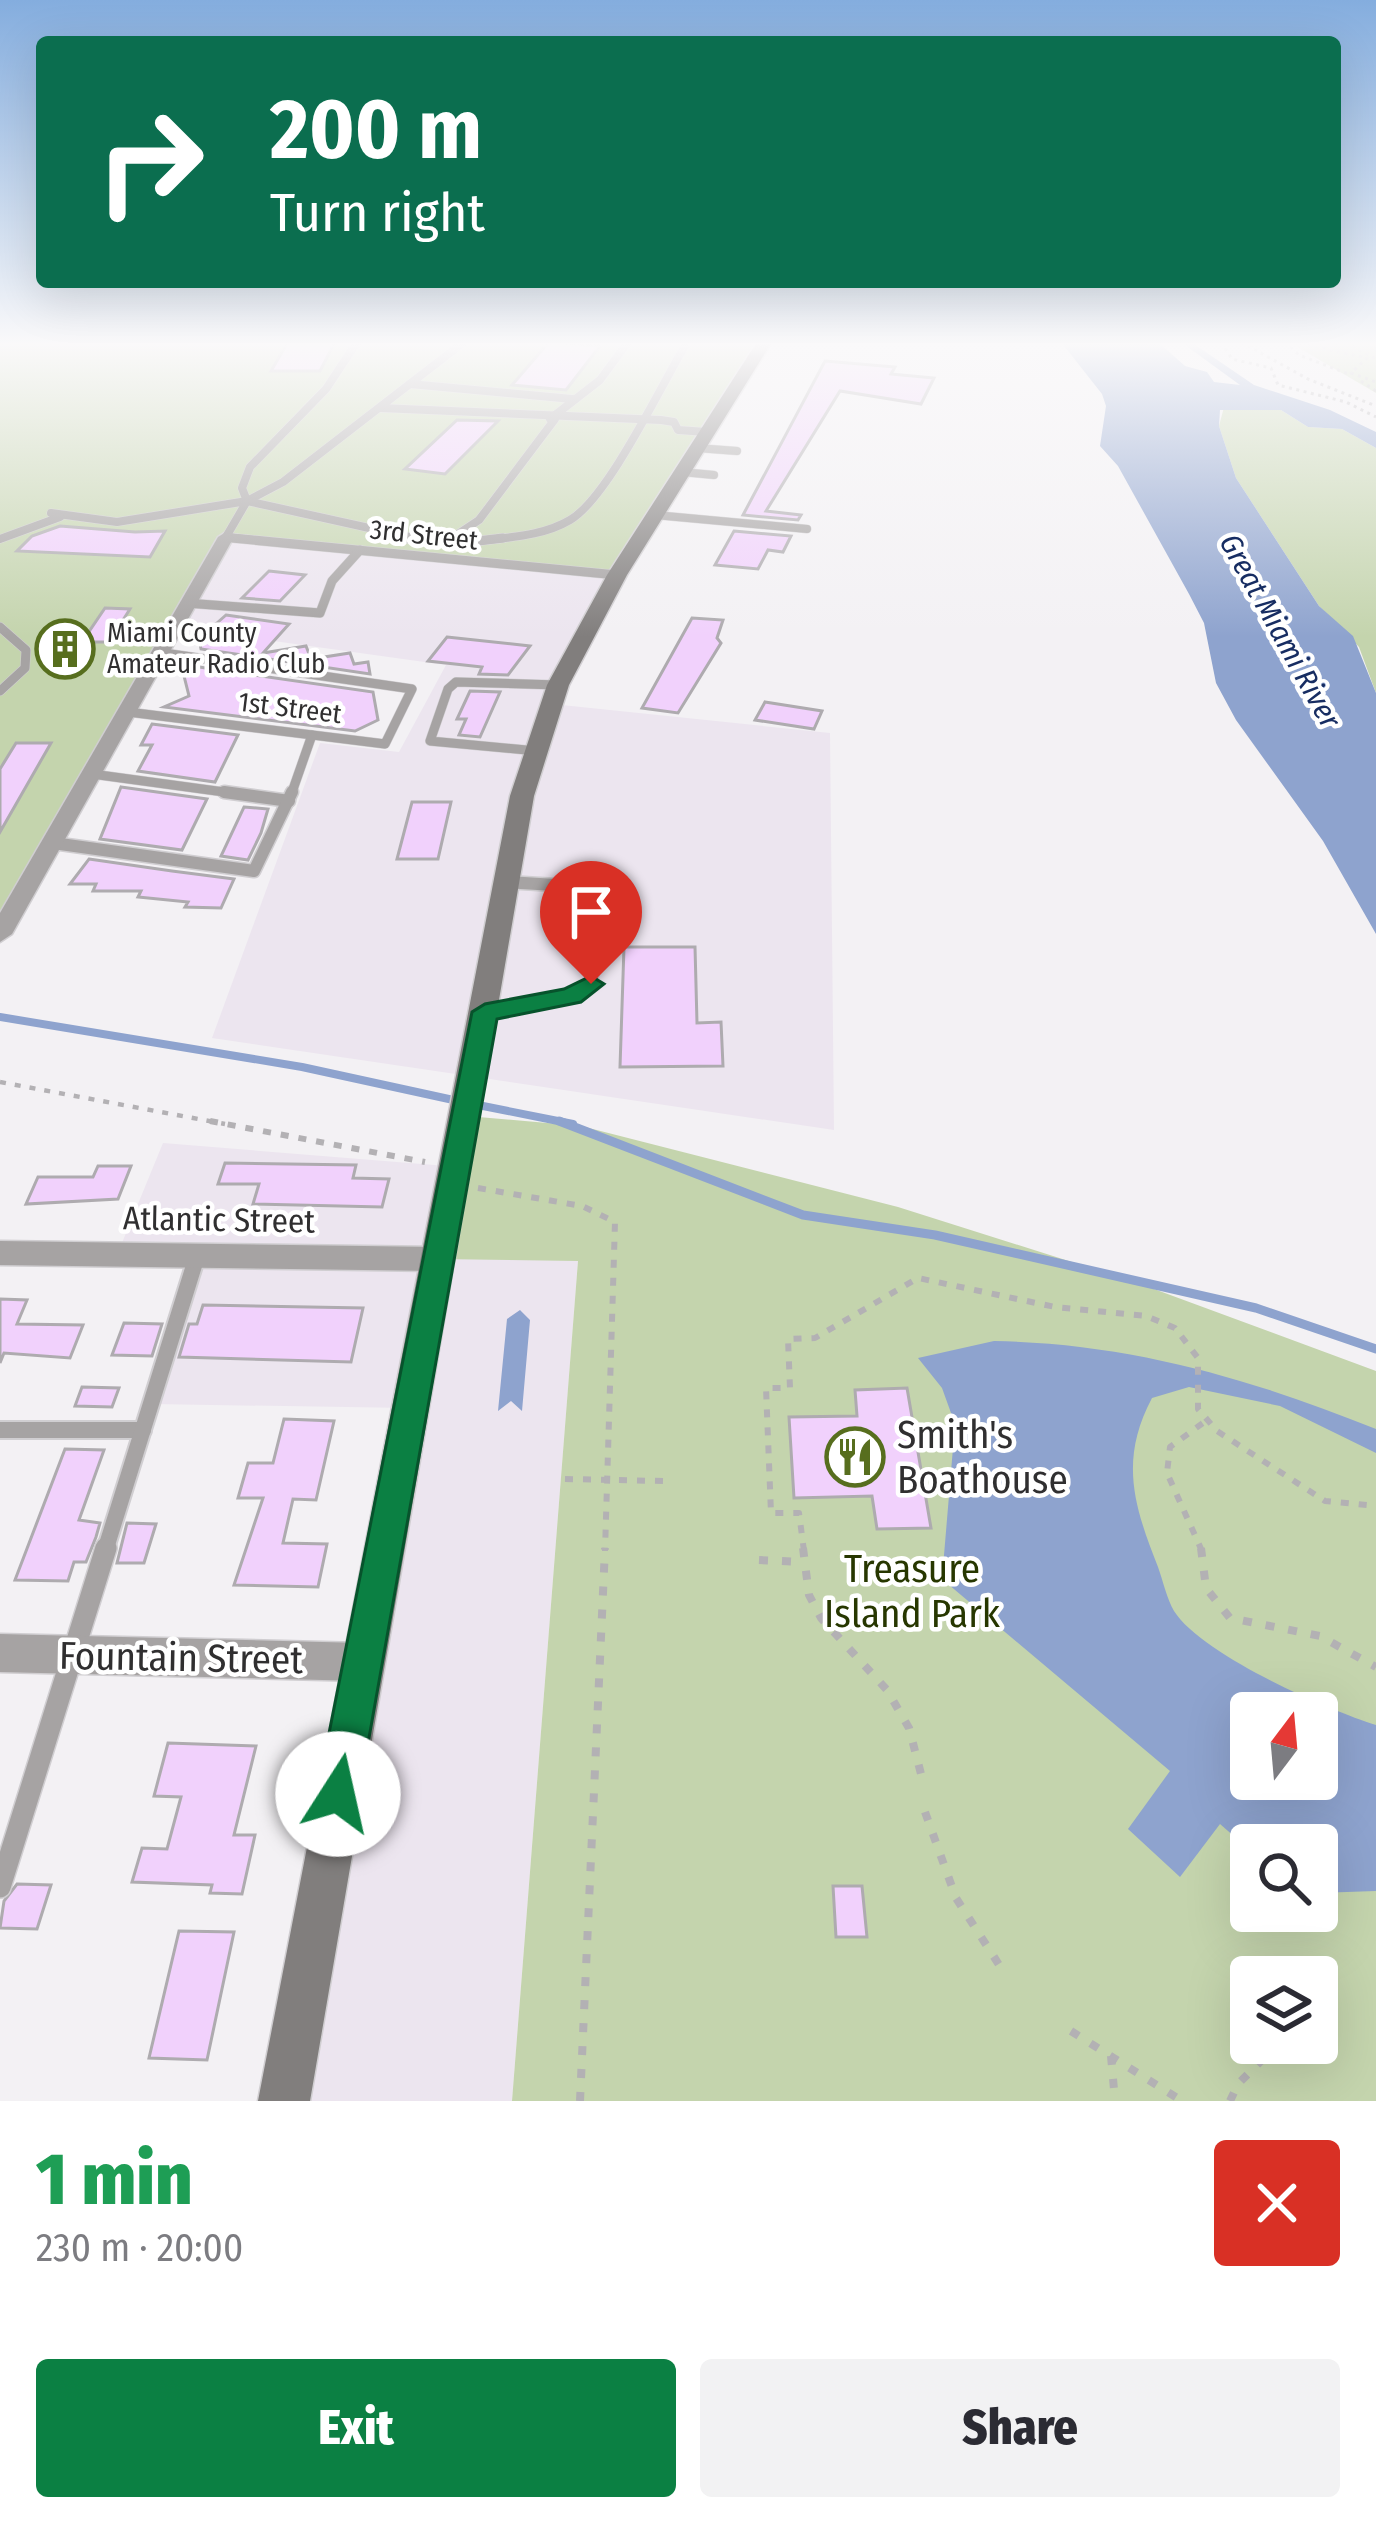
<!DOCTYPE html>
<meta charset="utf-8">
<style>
:root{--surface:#fff;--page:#f2f2f3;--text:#2b2b33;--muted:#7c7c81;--accent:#0b8043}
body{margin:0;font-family:"Fira Sans Condensed",sans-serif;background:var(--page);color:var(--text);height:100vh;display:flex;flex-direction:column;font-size:45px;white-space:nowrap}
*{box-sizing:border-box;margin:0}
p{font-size:39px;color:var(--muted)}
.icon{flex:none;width:66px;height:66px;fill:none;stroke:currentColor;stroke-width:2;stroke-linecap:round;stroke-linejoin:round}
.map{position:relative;height:2101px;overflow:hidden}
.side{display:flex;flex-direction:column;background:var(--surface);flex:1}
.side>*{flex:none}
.hud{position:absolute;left:36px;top:36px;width:1305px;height:252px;border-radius:12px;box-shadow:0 12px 48px #0002;background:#0b6e4f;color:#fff;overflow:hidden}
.needle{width:78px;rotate:16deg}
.controls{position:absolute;left:1230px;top:1692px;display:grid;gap:24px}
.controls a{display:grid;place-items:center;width:108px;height:108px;border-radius:12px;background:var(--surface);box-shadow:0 12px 48px #0002;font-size:60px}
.pin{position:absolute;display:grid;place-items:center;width:102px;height:102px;color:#fff;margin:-123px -51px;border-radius:50% 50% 50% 0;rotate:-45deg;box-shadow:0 0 12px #0007}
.pin .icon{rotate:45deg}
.me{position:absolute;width:132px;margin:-66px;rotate:10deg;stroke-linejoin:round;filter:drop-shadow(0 0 9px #0008)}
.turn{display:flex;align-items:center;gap:42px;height:252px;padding:0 36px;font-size:54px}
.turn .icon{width:156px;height:156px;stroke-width:2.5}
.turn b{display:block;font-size:84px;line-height:102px}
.round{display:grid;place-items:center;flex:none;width:126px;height:126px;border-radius:12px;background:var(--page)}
.head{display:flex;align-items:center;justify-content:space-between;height:204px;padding:0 36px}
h1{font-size:72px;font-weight:800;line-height:90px;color:#1e9e55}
.primary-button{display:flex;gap:24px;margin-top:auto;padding:24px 36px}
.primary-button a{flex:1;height:138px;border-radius:12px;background:var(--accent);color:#fff;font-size:48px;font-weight:800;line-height:138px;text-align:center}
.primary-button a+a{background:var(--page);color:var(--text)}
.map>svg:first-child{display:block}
.built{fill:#ece5ef}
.green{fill:#c4d4ad;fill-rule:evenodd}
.water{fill:#8ea3ce;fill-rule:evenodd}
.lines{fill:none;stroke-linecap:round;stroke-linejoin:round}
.stream-far1{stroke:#8ea3ce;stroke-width:8}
.stream{stroke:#8ea3ce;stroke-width:9}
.building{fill:#f1d1fc;stroke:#aeabaf;stroke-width:3}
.lane-far4-casing{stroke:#d0ced1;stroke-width:9}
.lane-far3-casing{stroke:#d0ced1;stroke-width:10}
.lane-far2-casing{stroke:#d0ced1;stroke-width:15}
.lane-far1-casing{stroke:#d0ced1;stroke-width:20}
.lane-casing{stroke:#d0ced1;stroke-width:24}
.street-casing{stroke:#d0ced1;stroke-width:3}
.secondary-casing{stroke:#d0ced1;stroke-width:3}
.path-far3{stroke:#b3b1b4;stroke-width:3;stroke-dasharray:3 4.5;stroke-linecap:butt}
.path-far2{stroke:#b3b1b4;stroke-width:4.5;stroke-dasharray:6 9;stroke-linecap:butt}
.path-far1{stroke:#b3b1b4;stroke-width:6;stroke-dasharray:8 10;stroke-linecap:butt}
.path{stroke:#b3b1b4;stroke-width:8;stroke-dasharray:9 14;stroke-linecap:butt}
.lane-far4{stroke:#a6a3a3;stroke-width:8}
.lane-far3{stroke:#a6a3a3;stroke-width:9}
.lane-far2{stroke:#a6a3a3;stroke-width:12}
.lane-far1{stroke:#a6a3a3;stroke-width:16}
.lane{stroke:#a6a3a3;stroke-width:21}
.street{fill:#a6a3a3;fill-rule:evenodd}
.secondary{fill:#817e7d;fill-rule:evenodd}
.route{fill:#0b8043;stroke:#07532c;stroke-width:3}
.labels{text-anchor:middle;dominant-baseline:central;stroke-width:9;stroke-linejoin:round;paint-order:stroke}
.far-street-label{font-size:27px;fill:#302f30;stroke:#fff}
.far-poi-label{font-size:27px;fill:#302f30;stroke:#fff;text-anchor:start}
.far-water-label{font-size:30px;font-style:italic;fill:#172d62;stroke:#fff}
.street-label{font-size:33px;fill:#302f30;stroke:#fff}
.near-poi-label{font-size:39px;fill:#302f30;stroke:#fff;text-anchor:start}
.near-park-label{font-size:39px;fill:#273700;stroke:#fff}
.near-street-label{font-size:39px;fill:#302f30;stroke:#fff}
</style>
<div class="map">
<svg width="1376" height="2101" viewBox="0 0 1376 2101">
<rect width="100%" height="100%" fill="#f3f1f4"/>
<g class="built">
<path d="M226 537 617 575 552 704 830 733 834 1130 212 1038 320 743 399 752 446 665 172 627Z"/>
<path d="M163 1143 459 1167 578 1261 512 2101H284L408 1408 152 1404 197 1256 117 1255Z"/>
</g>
<g class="green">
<path d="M0 342H765L617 575 226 537 0 934Z"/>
<path d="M1289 342H1376V393Z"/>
<path d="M1224 407 1281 410 1308 427 1342 429 1376 448V693L1359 647 1319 606 1236 478 1219 426Z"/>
<path d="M467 1116 581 1126 898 1207 1135 1282 1376 1371V2101H512L578 1261 437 1259ZM1251 1713H1317V1779H1251ZM1251 1845H1317V1911H1251ZM1251 1977H1317V2043H1251Z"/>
</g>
<g class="water">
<path d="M1061 342H1158L1185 366 1207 372 1214 382 1240 385 1181 342H1191L1254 385 1330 410 1376 432V448L1342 429 1308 427 1281 410H1220L1219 426 1236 478 1319 606 1353 636 1376 693V934L1323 841 1236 720 1216 683 1204 623 1189 594 1118 466 1100 446 1106 406 1102 394Z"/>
<path d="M520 1310 530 1320 522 1411 511 1401 498 1411 507 1319Z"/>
<path d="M994 1341C1129 1343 1252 1379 1376 1429V1453L1280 1406 1189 1387 1152 1398C1119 1460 1134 1506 1158 1567 1163 1581 1167 1599 1174 1611 1202 1655 1326 1709 1376 1725V1891L1317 1893V1845H1251V1851L1220 1824 1180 1877 1128 1829 1170 1771 942 1579 955 1424 942 1388 918 1358ZM1317 1713V1779H1251V1713Z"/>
</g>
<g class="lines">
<g class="stream-far1">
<path d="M0 1017 302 1067 458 1101"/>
<path d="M473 1104 573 1124"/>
</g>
<path class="stream" d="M559 1121 803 1215 935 1235 1256 1308 1376 1349"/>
</g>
<g class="building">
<path d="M288 342H335L320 371H271Z"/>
<path d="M549 342 600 346 566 390 512 385Z"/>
<path d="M825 361 895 367 891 374 934 378 921 404 840 391 766 511 801 515 798 520 743 515Z"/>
<path d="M457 420 498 421 445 474 405 469Z"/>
<path d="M60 526 135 532 165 531 150 557 17 551 32 536Z"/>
<path d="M734 531 791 536 783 552 768 550 758 569 715 565Z"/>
<path d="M269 571 305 575 280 601 242 598Z"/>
<path d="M105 608 130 609 109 642H82Z"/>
<path d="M226 615 289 624 263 653 306 646 311 659 350 653 354 664 368 662 370 674 201 649 199 639Z"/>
<path d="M692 618 723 620 717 638 721 643 678 713 642 708Z"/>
<path d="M447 637 530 646 508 675 479 674 482 667 428 661Z"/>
<path d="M192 666 373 692 378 720 355 731 164 707 189 696 182 668Z"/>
<path d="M470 691 500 692 480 737 459 735 466 719H457Z"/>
<path d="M765 702 822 711 814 729 755 720Z"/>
<path d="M152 724 238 735 215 782 138 771 152 745H141Z"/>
<path d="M16 743H51L0 832V769Z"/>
<path d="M121 787 207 799 182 850 100 839Z"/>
<path d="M412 802H451L438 859H397Z"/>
<path d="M244 807 268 809 261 833 248 860 221 856Z"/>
<path d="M89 859 172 871 234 879 221 908 185 907 188 902 138 897 141 891H93L96 884H70Z"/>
<path d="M624 947H695L697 1023 721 1022 723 1066 620 1067Z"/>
<path d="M225 1163 356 1165 353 1178 389 1179 382 1207 253 1204 259 1184H218Z"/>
<path d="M98 1166H131L118 1199 26 1204 38 1177H93Z"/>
<path d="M0 1299 27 1300 17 1324 83 1325 70 1358 4 1353 0 1363Z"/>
<path d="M203 1305 363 1308 351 1362 179 1357 189 1324H197Z"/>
<path d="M124 1323 162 1324 152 1356 112 1355Z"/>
<path d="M82 1387 119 1388 112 1407 75 1406Z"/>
<path d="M907 1388 931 1528 877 1529 872 1496 794 1498 789 1417 857 1416 855 1390Z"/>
<path d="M284 1419 334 1421 316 1500 293 1499 283 1543 327 1544 318 1587 234 1585 263 1498H238L248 1463H273Z"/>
<path d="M65 1449 104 1450 79 1520 100 1523 96 1537 86 1562H74L68 1581 15 1580Z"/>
<path d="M127 1523 156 1524 144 1563H117Z"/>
<path d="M168 1743 256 1746 234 1835H255L242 1894 210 1893 212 1885 132 1882 142 1848 167 1849 181 1797 154 1796Z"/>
<path d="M17 1884 51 1885 37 1929 0 1928 4 1901Z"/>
<path d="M833 1886H862L867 1937H836Z"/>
<path d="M179 1931 234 1932 207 2060 149 2058Z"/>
</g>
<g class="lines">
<defs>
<g id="lane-far4">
<path d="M410 384 572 399"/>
<path d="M380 408 661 420 674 422 678 430 707 432"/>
<path d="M550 419 600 380 628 342"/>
<path d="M697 448 737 451"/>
<path d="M682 472 714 475"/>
<path d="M247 501 283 482 464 342"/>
<path d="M51 513 117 522 247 501 428 541"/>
<path d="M655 515 807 529"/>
<path d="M0 539 60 517"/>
<path d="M449 540 479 520 555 419"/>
<path d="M263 541 226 537 247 501 242 488 250 467 326 389 357 342"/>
<path d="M480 541C510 537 543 536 570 520 608 498 662 384 687 342"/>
</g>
<g id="lane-far3">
<path d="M232 538 617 575"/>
<path d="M400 538 461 543 503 538"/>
<path d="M186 603 320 613 332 581 360 550"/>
<path d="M0 627 26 650 25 668 0 691"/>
<path d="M128 712 385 744 412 689 157 652"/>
<path d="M537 751 430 741 448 689 456 682 558 685"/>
<path d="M92 774 246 795"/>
<path d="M291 795 312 735"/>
</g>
<g id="lane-far2">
<path d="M224 792 289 801"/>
<path d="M53 843 254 871 292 792"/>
<path d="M485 1012 572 996 591 984 602 902 588 887 506 882"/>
</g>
<g id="lane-far1">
<path d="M0 1430H143"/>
<path d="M105 1551 197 1256"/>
</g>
<path id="lane" d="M0 1887 106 1548"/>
<g id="street">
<path d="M226 532 234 537 12 934 0 942V913L218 537Z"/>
<path d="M0 1241 437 1247 448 1251 453 1259 448 1267 437 1271 0 1265Z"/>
<path d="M0 1634 362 1643 376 1649 381 1662 376 1675 362 1681 0 1672Z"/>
</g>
<path id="secondary" d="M757 342H772L627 575 569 685 534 796 310 2101H258L510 796 547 685 607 575Z"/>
</defs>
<use href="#lane-far4" class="lane-far4-casing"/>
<use href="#lane-far3" class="lane-far3-casing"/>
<use href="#lane-far2" class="lane-far2-casing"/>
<use href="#lane-far1" class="lane-far1-casing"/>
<use href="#lane" class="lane-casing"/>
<use href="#street" class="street-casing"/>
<use href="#secondary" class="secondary-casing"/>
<g class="path-far3">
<path d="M1221 342 1232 359 1271 368 1278 385 1346 402 1376 417"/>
<path d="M1241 342 1308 379 1376 406"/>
<path d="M1285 342 1299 355 1351 375"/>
<path d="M1293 342 1367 358 1351 373 1376 382"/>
<path d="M1346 342 1376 359"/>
<path d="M1376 347V354"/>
<path d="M1361 381 1376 391"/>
</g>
<path class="path-far2" d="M0 1082 225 1124"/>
<g class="path-far1">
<path d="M210 1121 425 1162"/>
<path d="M478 1188 582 1206 615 1222 605 1551"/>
<path d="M565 1479 663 1481"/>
<path d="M804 1551 799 1513H771L766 1388H790L788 1339 815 1338 918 1278 1055 1307 1146 1316 1175 1328 1198 1358V1409L1217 1431 1325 1501 1376 1506"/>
<path d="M1202 1551 1167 1473 1170 1447 1207 1420"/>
</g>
<g class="path">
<path d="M803 1548 809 1595 821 1618 887 1690 909 1728 921 1774"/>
<path d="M1201 1548 1206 1588 1230 1618 1320 1636 1376 1667"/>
<path d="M759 1560 803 1562"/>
<path d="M925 1812 956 1898 1005 1974"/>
<path d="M1317 2022 1331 2016"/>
<path d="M1071 2031 1182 2101"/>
<path d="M1111 2056 1115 2101"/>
<path d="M580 2101 605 1548"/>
<path d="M1230 2101 1238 2084 1279 2043"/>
</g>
<use href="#lane-far4" class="lane-far4"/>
<use href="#lane-far3" class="lane-far3"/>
<use href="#lane-far2" class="lane-far2"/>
<use href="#lane-far1" class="lane-far1"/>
<use href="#lane" class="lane"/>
<use href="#street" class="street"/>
<use href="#secondary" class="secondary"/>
</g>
<linearGradient id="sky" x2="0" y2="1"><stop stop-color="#84adde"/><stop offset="0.54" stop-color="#faf9fa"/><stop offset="1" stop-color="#faf9fa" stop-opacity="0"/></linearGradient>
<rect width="1376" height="637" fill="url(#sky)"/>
<path class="route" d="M591 976 604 984 581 1002 497 1019 359 1794 353 1809 338 1815 324 1809 317 1794 472 1012 485 1004 564 989Z"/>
<defs>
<symbol id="building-ring" viewBox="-11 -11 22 22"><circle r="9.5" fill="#fff" stroke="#576e1e" stroke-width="1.5"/><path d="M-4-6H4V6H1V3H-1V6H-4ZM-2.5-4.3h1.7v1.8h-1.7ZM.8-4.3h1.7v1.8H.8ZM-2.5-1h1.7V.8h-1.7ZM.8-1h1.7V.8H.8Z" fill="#576e1e"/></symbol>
<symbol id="restaurant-ring" viewBox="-11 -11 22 22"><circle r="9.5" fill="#fff" stroke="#576e1e" stroke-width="1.5"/><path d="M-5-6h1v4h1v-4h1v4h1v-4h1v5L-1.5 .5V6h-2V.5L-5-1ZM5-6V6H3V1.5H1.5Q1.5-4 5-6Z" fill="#576e1e"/></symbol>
</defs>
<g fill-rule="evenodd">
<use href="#building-ring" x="32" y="616" width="66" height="66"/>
<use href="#restaurant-ring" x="822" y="1424" width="66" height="66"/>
</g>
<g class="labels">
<g class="far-street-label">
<text transform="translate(424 535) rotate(6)">3rd Street</text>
<text transform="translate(290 708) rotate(7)">1st Street</text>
</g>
<g class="far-poi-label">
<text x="107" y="633">Miami County<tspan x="107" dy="31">Amateur Radio Club</tspan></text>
</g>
<g class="far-water-label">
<text transform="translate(1280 631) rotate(61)">Great Miami River</text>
</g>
<g class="street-label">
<text transform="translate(219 1220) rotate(1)">Atlantic Street</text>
</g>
<g class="near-poi-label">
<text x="897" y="1435">Smith's<tspan x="897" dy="45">Boathouse</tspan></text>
</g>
<g class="near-park-label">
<text x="912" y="1569">Treasure<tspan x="912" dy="45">Island Park</tspan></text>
</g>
<g class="near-street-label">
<text transform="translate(181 1658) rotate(1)">Fountain Street</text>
</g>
</g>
</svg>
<div class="controls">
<a><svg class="needle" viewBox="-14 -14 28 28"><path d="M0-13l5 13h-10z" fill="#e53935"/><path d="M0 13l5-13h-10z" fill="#7c7c81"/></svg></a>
<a><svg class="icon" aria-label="search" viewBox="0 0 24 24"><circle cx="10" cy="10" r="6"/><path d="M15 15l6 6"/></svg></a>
<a><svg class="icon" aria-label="layers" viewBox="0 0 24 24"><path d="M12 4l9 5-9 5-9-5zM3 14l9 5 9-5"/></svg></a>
</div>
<div class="pin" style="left:591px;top:984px;background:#d93025"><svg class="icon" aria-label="arrive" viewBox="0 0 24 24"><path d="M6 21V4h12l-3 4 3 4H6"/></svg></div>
<svg class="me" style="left:338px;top:1794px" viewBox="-20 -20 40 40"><circle r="19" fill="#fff"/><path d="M0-13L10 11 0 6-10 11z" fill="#0b8043"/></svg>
<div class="hud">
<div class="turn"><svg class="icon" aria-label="right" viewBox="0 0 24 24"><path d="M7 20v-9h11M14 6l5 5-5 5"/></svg><div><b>200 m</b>Turn right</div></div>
</div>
</div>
<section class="side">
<div class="head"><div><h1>1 min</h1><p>230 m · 20:00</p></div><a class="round" style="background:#d93025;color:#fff"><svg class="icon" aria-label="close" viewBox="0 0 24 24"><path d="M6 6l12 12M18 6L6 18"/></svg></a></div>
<div class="primary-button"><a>Exit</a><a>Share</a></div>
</section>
